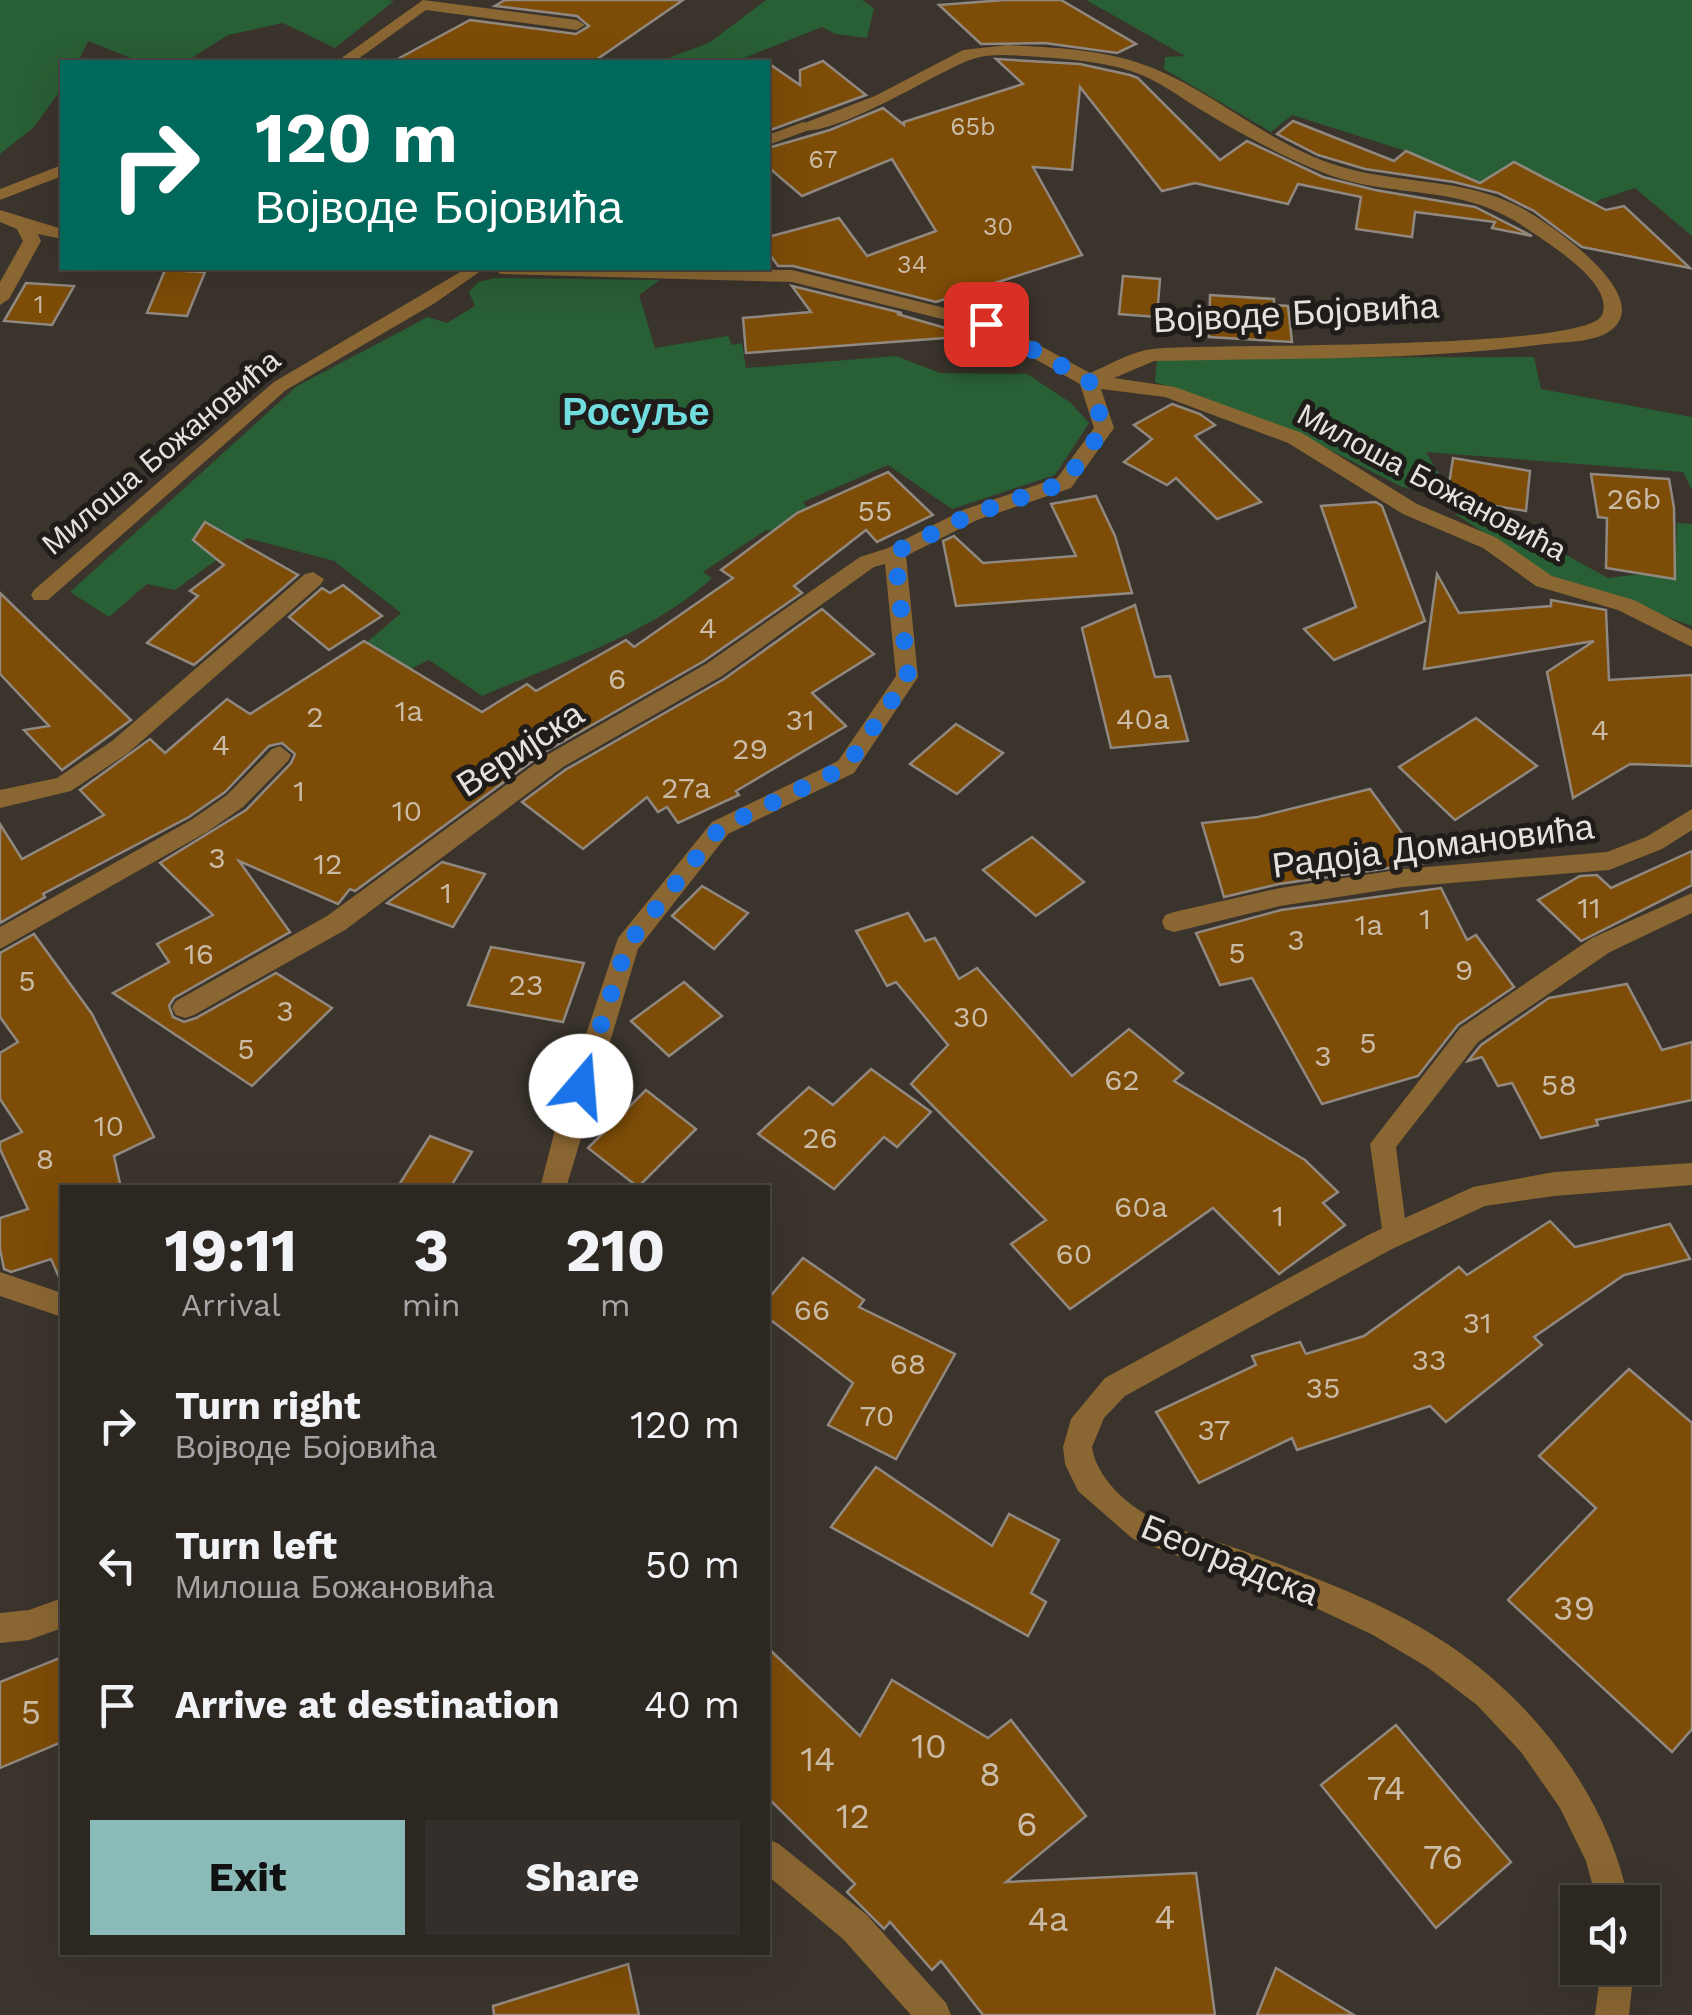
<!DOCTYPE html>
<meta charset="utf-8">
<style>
:root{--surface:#2c2721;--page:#342f2a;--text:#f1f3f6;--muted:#a6a5a5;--line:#48443f;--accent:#8bbbb9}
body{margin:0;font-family:"Work Sans",sans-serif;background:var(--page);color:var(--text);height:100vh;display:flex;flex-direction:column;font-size:38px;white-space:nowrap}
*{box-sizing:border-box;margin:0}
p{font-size:32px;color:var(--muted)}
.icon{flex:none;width:55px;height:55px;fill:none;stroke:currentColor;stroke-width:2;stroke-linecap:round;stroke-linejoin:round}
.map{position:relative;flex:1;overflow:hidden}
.side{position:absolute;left:60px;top:1185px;width:710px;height:770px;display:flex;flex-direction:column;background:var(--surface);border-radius:0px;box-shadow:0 10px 40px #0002,0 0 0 2px var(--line)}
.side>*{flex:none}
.guide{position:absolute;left:60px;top:60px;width:710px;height:210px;border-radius:0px;box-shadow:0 10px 40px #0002,0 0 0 2px var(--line);background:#00695c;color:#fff;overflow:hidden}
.tools{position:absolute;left:1560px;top:1885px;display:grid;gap:20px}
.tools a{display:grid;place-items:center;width:100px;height:100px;border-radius:0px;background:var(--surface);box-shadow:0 10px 40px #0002,0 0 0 2px var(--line);font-size:50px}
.pin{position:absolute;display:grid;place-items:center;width:85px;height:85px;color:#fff;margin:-42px;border-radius:20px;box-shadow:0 5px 15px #0006}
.me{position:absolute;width:110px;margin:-55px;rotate:18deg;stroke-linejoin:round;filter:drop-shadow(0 0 8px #0008)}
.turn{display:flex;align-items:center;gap:35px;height:210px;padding:0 30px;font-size:45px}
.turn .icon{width:130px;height:130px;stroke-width:2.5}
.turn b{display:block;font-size:70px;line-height:85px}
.eta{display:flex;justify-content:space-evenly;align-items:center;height:170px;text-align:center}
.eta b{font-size:60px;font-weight:700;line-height:70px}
.cta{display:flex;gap:20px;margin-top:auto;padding:20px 30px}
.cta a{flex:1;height:115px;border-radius:0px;background:var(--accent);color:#111;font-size:40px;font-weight:700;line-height:115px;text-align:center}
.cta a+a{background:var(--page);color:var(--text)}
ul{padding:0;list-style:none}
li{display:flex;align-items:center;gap:30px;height:140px;padding:0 30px}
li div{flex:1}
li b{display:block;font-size:38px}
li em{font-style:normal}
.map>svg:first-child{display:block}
.green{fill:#295f34}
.building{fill:#7d4c07;stroke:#918880;stroke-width:2.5}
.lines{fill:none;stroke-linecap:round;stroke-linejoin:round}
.service{fill:#8a6632;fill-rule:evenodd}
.minor{fill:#8a6632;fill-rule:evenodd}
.tertiary{fill:#8a6632;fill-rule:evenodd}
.route{stroke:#1a73e8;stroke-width:18;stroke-dasharray:0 32.4}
.labels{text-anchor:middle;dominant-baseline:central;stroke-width:10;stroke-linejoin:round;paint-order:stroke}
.far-number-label{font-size:25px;fill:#cbbca7}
.far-street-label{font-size:30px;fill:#e5e1dc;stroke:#1f1c19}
.number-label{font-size:30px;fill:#cbbca7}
.street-label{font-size:35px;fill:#e5e1dc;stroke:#1f1c19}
.near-number-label{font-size:35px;fill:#cbbca7}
.far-district-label{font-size:38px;font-weight:bold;fill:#71dddf;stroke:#1f1c19}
</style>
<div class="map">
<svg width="1692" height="2015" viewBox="0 0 1692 2015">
<rect width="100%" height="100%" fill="#3a342c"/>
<g class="green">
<path d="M0 0H388L394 1 335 48 283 23 228 35 185 62H141L88 41 78 62H62V88L34 127 0 154Z"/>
<path d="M766 0H862L874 8 867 38 836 34 822 27 734 62H658L709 43Z"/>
<path d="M1086 0H1692V236L1635 188 1599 200 1592 209 1514 162 1482 182 1406 151 1292 115 1271 132 1164 69 1165 57 1185 56Z"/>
<path d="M495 278 660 280 639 295 655 348 728 336 732 345 742 343 746 368 896 356 940 373 1027 374 1071 403 1089 423 1055 475 952 509 888 465 803 502 812 516 782 532 766 530 703 572 712 578C654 633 556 664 482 696L429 660 374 687 345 661 401 613 334 561 247 538 175 590 147 584 109 617 70 592 297 386 428 317 447 323 475 306 469 292 478 282Z"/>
<path d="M1534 357 1541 389 1692 417V490L1683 472 1426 452 1453 497 1402 487 1297 433 1155 382 1157 358Z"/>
<path d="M1455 514 1497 517 1608 578 1641 574 1675 579 1677 523 1692 524V626L1550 575Z"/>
</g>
<g class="building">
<path d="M505 0H683L593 62H392L470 20 576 34 589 26 577 16 495 6Z"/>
<path d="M1004 0H1061L1136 44 1117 53 1045 43 981 44 939 5Z"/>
<path d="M996 59 1080 64 1130 75 1138 78 1220 160 1247 141 1323 177 1375 190 1475 207 1532 236 1492 228 1495 222 1415 212 1412 237 1356 229 1361 197 1298 184 1288 204 1195 183 1162 191 1080 87 1072 170 1033 167 1082 255 936 302 793 266H778L768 252V237L839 218 867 256 936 231 892 159 802 196 768 167V148L830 130 883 108 904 125V122L1023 84Z"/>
<path d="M823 61 866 95 768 131V63L800 85V70Z"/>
<path d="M1293 121 1394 161 1406 151 1480 183 1514 162 1606 210 1624 206 1690 268 1582 247 1534 211 1498 193 1454 182 1365 169 1318 155 1277 134Z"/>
<path d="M165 270 205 272 187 316 147 313Z"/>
<path d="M1123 276 1160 279 1157 317 1119 314Z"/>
<path d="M26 283 74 286 52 325 4 321Z"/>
<path d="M792 286 902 313 897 314 959 332 958 337 746 353 743 318 811 312Z"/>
<path d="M1210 295 1274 299V305L1288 306 1292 342 1209 337Z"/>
<path d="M1172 404 1200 414 1215 425 1195 436 1261 502 1217 519 1176 478 1167 485 1124 462 1152 439 1134 425Z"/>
<path d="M1453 458 1530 471 1526 511 1447 498Z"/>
<path d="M888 472 933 515 877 542 866 530 794 586 802 593 704 661 545 752 355 891 350 889 338 904 239 861 290 932 174 998 169 1006 173 1017 184 1022 196 1018 276 973 332 1008 252 1086 113 993 169 962 157 944 213 915 160 863 246 810 291 763 295 754 282 743 269 746 225 792 189 817 43 894 45 897 0 923V824L22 859 104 815 80 790 150 739 165 753 227 699 250 714 364 641 482 712 527 684 536 691 626 640 634 647 733 578 721 570 797 513Z"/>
<path d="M1591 474 1669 479 1674 508 1675 579 1606 568 1607 518 1598 517Z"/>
<path d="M1096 496 1115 536 1132 593 956 606 943 541 954 536 983 563 1076 556 1051 504Z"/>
<path d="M1376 502 1382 506 1425 621 1334 660 1304 629 1356 607 1321 506Z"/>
<path d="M205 522 298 575 194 665 147 643 198 596 190 591 224 565 193 540Z"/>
<path d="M1437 574 1459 613 1551 606V600L1606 610 1609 680 1692 675V766L1630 764 1573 798 1547 672 1594 641 1424 669Z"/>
<path d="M343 585 382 616 329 650 289 617 322 588 330 593Z"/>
<path d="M0 593 131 720 62 770 24 730 49 726 0 674Z"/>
<path d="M1135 605 1155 677 1170 676 1188 741 1111 748 1082 628Z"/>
<path d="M822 609 874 654 812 693 846 726 736 791 739 795 678 823 667 807 658 812 647 797 583 849 522 802 565 770 724 679Z"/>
<path d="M1476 718 1537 766 1455 820 1399 767Z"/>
<path d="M956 724 1003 753 957 794 910 764Z"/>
<path d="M1370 789 1424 863 1279 884 1224 897 1202 823 1258 817Z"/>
<path d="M1032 837 1084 882 1036 916 983 870Z"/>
<path d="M1692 851V885L1581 941 1538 900 1580 876 1597 875 1611 888Z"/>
<path d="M442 862 485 874 453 927 387 903Z"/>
<path d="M702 886 748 913 714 949 672 916Z"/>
<path d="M1441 888 1467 940 1476 935 1514 987 1458 1025 1418 1076 1322 1104 1252 978 1220 985 1196 933 1281 910Z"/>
<path d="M908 913 925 941 935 938 959 979 977 968 1072 1076 1129 1029 1183 1073 1174 1081 1305 1160 1338 1192 1323 1203 1345 1225 1279 1274 1213 1208 1070 1309 1011 1244 1046 1220 911 1084 948 1045 896 982 887 986 856 931Z"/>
<path d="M34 934 92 1014 154 1137 114 1156 121 1188H62V1284L51 1259 11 1272 4 1269 0 1249V1218L28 1209 0 1149V1142L22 1132 0 1099V1053L18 1042 0 1017V953Z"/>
<path d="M491 947 584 963 563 1022 468 1005Z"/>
<path d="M684 982 722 1016 669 1056 631 1021Z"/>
<path d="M1627 984 1662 1050 1692 1042V1100L1596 1120 1598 1125 1541 1138 1512 1083 1498 1086 1482 1057 1468 1061 1481 1045 1549 998Z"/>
<path d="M871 1069 931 1112 897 1147 884 1137 834 1189 758 1134 809 1087 833 1105Z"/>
<path d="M646 1090 696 1129 638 1187 588 1148Z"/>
<path d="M430 1136 472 1152 450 1188H397Z"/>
<path d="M1550 1221 1575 1247 1670 1224 1690 1259 1624 1275 1534 1337 1542 1345 1446 1422 1430 1406 1297 1450 1292 1438 1199 1483 1156 1412 1256 1365 1252 1356 1300 1342 1306 1354 1364 1336 1459 1267 1467 1275Z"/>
<path d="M803 1258 864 1300 859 1307 955 1354 896 1459 828 1425 853 1383 768 1318V1299Z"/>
<path d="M1629 1369 1692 1423V1729L1672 1752 1508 1600 1596 1508 1539 1456Z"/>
<path d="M876 1467 992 1546 1009 1514 1059 1540 1031 1593 1046 1602 1028 1636 831 1527Z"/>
<path d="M768 1648 860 1736 892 1680 988 1738 1011 1720 1086 1816 1006 1882 1196 1873 1215 2015H983L941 1961 932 1970 890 1922 884 1929 847 1892 855 1884 768 1798Z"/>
<path d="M62 1657V1742L0 1768V1682Z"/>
<path d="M1396 1725 1511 1862 1436 1928 1321 1785Z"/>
<path d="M628 1964 639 2015H494L493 2006Z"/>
<path d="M1276 1968 1354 2015H1257Z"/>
</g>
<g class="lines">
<g class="service">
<path d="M803 122 809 124V130L768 145V135Z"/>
<path d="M467 268H485L435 303 286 390 48 600H34L31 595 34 590 274 382Z"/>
</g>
<g class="minor">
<path d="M423 0 577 20 585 25 577 30 426 10 354 62H336Z"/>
<path d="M1007 45C1058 48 1107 49 1155 69 1219 95 1274 148 1342 167 1400 184 1463 178 1518 206 1545 220 1666 301 1605 334 1587 343 1558 342 1538 345 1412 361 1281 358 1154 361L1114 378 1175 387 1302 433 1417 504 1497 538 1552 576 1634 600 1692 630V647L1618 610 1536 586 1483 548 1403 514 1288 443 1165 397 1101 389 1114 428 1071 488 977 520 906 556 918 677 854 773 728 834 638 949 566 1188H540L557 1122 618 938 712 822 838 761 896 676 885 564 874 567 722 676 563 767 345 930 194 1015 185 1018 176 1015 172 1008 176 1001 327 916 547 755 706 664 860 557 888 548 963 510 1057 478 1094 428 1080 384 979 328 792 282 501 274 492 268 792 270 993 320 1090 373C1109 365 1132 351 1153 349 1209 343 1587 351 1602 315 1615 283 1547 243 1526 228 1460 182 1393 200 1324 173 1283 157 1241 134 1203 111 1184 100 1165 85 1144 76 1111 62 1077 60 1041 57 1019 56 994 52 973 59 942 68 820 148 794 127L875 96 963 50Z"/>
<path d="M62 165V176L0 200V189Z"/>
<path d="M0 210 62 229V239L38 234 41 241 9 299 0 305V282L23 241 17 229 0 222Z"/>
<path d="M313 572 324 579 321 584 128 753 71 791 0 808V790L57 778 112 741 305 574Z"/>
<path d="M280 746 291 755 288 761 243 807 207 832 0 949V927L191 820 227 795 272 749Z"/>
<path d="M1692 809V830L1662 849 1609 870 1403 887 1280 906 1174 932 1165 929 1162 922 1165 915 1174 912 1280 888 1403 869 1607 852 1646 837Z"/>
<path d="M1692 893V913L1610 952 1478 1042 1396 1147 1407 1235 1404 1243 1394 1247 1384 1243 1370 1144 1460 1028 1592 938Z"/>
<path d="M0 1272 62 1293V1317L0 1296Z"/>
<path d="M62 1598V1628L29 1640 0 1643V1613L29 1610Z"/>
<path d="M768 1839 779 1844 867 1915 946 2003 951 2015H911L843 1939 768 1876Z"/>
</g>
<g class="tertiary">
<path d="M1692 1163V1185L1554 1196 1485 1206 1390 1250 1125 1396 1104 1418 1092 1447C1096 1477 1127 1506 1155 1519 1182 1532 1213 1540 1241 1550 1312 1576 1386 1603 1449 1645 1536 1704 1608 1798 1629 1902H1597L1586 1861 1560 1808 1521 1752 1477 1705 1427 1667 1373 1635 1318 1609 1133 1539 1078 1491 1065 1464 1063 1447 1071 1419 1105 1378 1370 1234 1473 1187 1554 1172Z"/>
<path d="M1601 1968H1634L1629 2015H1595Z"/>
</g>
</g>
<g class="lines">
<path class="route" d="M581 1086 627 945 650 916 720 828 846 767 908 677 895 552 970 515 1064 483 1104 428 1089 381 986 324"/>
</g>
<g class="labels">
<g class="far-number-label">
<text x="973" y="126">65b</text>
<text x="823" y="159">67</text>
<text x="998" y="226">30</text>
<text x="912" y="264">34</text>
<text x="39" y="304">1</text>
</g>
<g class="far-street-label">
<text transform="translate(161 452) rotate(-40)">Милоша Божановића</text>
<text transform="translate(1432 482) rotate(28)">Милоша Божановића</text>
</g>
<g class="number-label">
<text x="1634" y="498">26b</text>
<text x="875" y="510">55</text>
<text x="708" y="627">4</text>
<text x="617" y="678">6</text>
<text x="409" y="710">1a</text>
<text x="315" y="716">2</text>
<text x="1143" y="718">40a</text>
<text x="800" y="719">31</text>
<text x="1600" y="729">4</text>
<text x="221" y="744">4</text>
<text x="750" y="748">29</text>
<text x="686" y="787">27a</text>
<text x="299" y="790">1</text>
<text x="407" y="810">10</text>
<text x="217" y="857">3</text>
<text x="328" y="863">12</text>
<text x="446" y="892">1</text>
<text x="1589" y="907">11</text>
<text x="1425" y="918">1</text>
<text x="1369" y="924">1a</text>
<text x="1296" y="939">3</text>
<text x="1237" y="952">5</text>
<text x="199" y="953">16</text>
<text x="1464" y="969">9</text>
<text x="27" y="980">5</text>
<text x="526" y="984">23</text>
<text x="285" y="1010">3</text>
<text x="971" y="1016">30</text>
<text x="1368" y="1042">5</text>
<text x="246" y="1048">5</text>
<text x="1323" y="1055">3</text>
<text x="1122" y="1079">62</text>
<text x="1559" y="1084">58</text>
<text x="109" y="1125">10</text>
<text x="820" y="1137">26</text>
<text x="45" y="1158">8</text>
<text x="1141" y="1206">60a</text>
<text x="1278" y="1215">1</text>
<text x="1074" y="1253">60</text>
<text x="812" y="1309">66</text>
<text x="1477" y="1322">31</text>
<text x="1429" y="1359">33</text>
<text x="908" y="1363">68</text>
<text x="1323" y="1387">35</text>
<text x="877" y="1415">70</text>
<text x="1214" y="1429">37</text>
</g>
<g class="street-label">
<text transform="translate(1296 313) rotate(-3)">Војводе Бојовића</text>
<text transform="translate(520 749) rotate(-33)">Веријска</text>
<text transform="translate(1433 846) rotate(-7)">Радоја Домановића</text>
<text transform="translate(1230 1560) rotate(22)">Београдска</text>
</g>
<g class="near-number-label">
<text x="1574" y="1608">39</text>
<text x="31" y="1712">5</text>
<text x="929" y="1746">10</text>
<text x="818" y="1759">14</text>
<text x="990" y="1774">8</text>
<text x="1386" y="1788">74</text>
<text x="853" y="1816">12</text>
<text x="1027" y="1824">6</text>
<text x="1443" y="1857">76</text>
<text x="1165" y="1917">4</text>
<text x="1048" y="1919">4a</text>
</g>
<g class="far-district-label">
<text x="636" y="412">Росуље</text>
</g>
</g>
</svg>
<div class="tools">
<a><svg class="icon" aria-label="sound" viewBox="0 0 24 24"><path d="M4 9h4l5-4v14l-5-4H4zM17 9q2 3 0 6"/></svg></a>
</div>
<div class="pin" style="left:986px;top:324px;background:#d93025"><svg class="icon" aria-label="arrive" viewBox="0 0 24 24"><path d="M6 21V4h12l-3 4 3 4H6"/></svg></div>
<svg class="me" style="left:581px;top:1086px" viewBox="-20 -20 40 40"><circle r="19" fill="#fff"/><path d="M0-13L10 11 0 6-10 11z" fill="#1a73e8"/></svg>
<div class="guide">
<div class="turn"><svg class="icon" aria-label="right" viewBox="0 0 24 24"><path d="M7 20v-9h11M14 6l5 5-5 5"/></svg><div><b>120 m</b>Војводе Бојовића</div></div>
</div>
<section class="side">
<div class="eta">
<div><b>19:11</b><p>Arrival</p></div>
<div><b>3</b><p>min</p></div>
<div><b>210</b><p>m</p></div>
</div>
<ul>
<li><svg class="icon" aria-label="right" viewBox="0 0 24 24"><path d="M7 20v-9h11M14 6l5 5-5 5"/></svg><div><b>Turn right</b><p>Војводе Бојовића</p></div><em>120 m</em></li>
<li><svg class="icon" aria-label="left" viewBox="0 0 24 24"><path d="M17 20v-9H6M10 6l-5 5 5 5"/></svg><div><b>Turn left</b><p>Милоша Божановића</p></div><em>50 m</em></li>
<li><svg class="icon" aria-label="arrive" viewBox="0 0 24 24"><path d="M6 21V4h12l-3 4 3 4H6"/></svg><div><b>Arrive at destination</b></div><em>40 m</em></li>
</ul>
<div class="cta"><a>Exit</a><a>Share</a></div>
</section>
</div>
